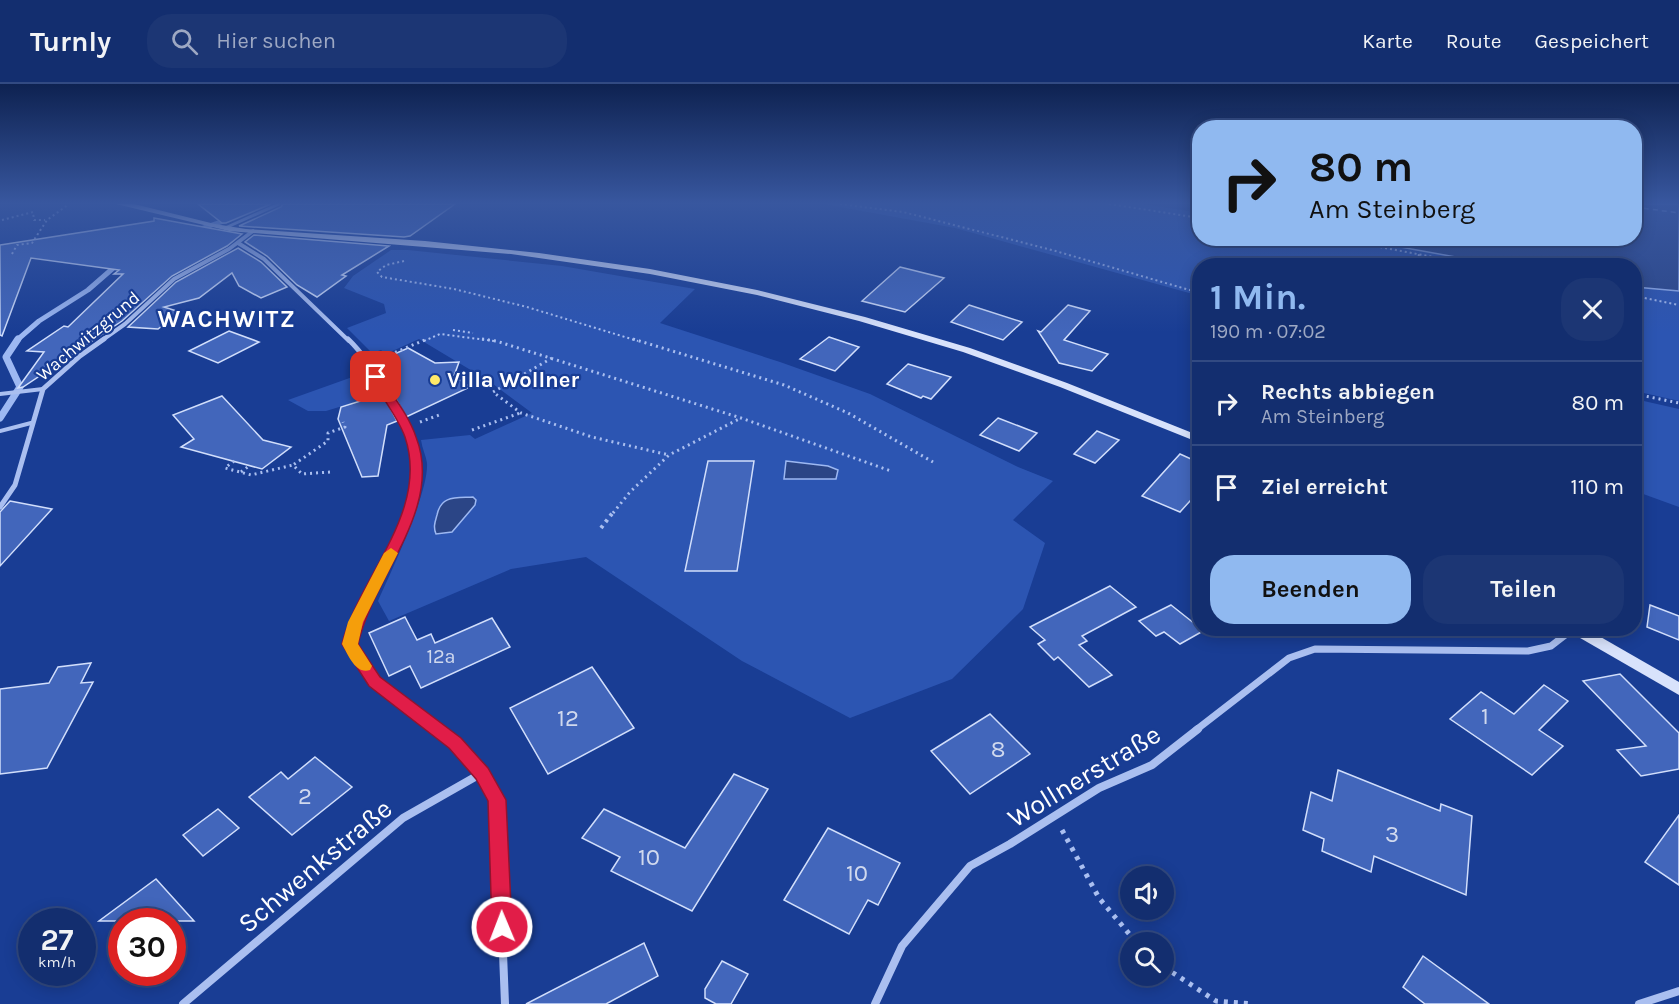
<!DOCTYPE html>
<html lang="de">
<meta charset="utf-8">
<style>
:root{--surface:#132e6f;--page:#1c3674;--text:#f1f3f6;--muted:#9da8c3;--line:#324a82;--accent:#90b9f0}
body{margin:0;font-family:Karla,sans-serif;background:var(--page);color:var(--text);height:100vh;display:flex;flex-direction:column;font-size:22px;white-space:nowrap}
*{box-sizing:border-box;margin:0}
p{font-size:20px;color:var(--muted)}
.icon{flex:none;width:33px;height:33px;fill:none;stroke:currentColor;stroke-width:2;stroke-linecap:round;stroke-linejoin:round}
.map{position:relative;flex:1;overflow:hidden}
.details{position:absolute;left:1192px;top:174px;width:450px;height:378px;display:flex;flex-direction:column;background:var(--surface);border-radius:24px;box-shadow:0 3px 15px #0003,0 0 0 2px var(--line)}
.details>*{flex:none}
.hud{position:absolute;left:1192px;top:36px;width:450px;height:126px;border-radius:24px;box-shadow:0 3px 15px #0003,0 0 0 2px var(--line);background:#90b9f0;color:#111;overflow:hidden}
.tools{position:absolute;left:1120px;top:782px;display:grid;gap:12px}
.tools a{display:grid;place-items:center;width:54px;height:54px;border-radius:50%;background:var(--surface);box-shadow:0 3px 15px #0003,0 0 0 2px var(--line);font-size:30px}
.speed{position:absolute;left:18px;top:824px;display:flex;gap:12px;font-size:30px;font-weight:700;text-align:center}
.speed>*{display:grid;place-content:center;width:78px;height:78px;border-radius:50%;background:var(--surface);box-shadow:0 3px 15px #0003,0 0 0 2px var(--line);line-height:1}
.speed small{font-size:15px;font-weight:400}
.speed .limit{border:9px solid #d22;background:#fff;color:#111}
.pin{position:absolute;display:grid;place-items:center;width:51px;height:51px;color:#fff;margin:-26px;border-radius:12px;box-shadow:0 3px 9px #0006}
.me{position:absolute;width:66px;margin:-33px;rotate:359deg;stroke-linejoin:round;filter:drop-shadow(0 0 4px #0008)}
.turn{display:flex;align-items:center;gap:21px;height:126px;padding:0 18px;font-size:27px}
.turn .icon{width:78px;height:78px;stroke-width:2.5}
.turn b{display:block;font-size:42px;line-height:51px}
.round{display:grid;place-items:center;flex:none;width:63px;height:63px;border-radius:24px;background:var(--page)}
.summary{display:flex;align-items:center;justify-content:space-between;height:102px;padding:0 18px}
h1{font-size:36px;font-weight:700;line-height:45px;color:var(--accent)}
.button{display:flex;gap:12px;margin-top:auto;padding:12px 18px}
.button a{flex:1;height:69px;border-radius:24px;background:var(--accent);color:#111;font-size:24px;font-weight:700;line-height:69px;text-align:center}
.button a+a{background:var(--page);color:var(--text)}
ul{padding:0;list-style:none}
li{display:flex;align-items:center;gap:18px;height:84px;padding:0 18px;border-top:2px solid var(--line)}
li div{flex:1}
li b{display:block;font-size:22px}
li em{font-style:normal}
header{display:flex;align-items:center;gap:36px;box-sizing:border-box;height:84px;padding:0 30px;background:var(--surface);border-bottom:2px solid var(--line)}
header strong{font-size:28px}
nav{display:flex;gap:33px;margin-inline-start:auto;font-size:21px}
.search{width:420px;height:54px;background:var(--page);display:flex;align-items:center;gap:15px;box-sizing:border-box;padding:0 21px;border-radius:24px;color:var(--muted);font-size:22px}
.map>svg:first-child{display:block}
.green{fill:#2c55b2}
.water{fill:#2b4586;stroke:#9db8f2;stroke-width:1.5}
.lines{fill:none;stroke-linecap:round;stroke-linejoin:round}
.stream-far1{stroke:#9db8f2;stroke-width:5}
.stream{stroke:#9db8f2;stroke-width:7}
.ferry{stroke:#b6caf7;stroke-width:1.5;stroke-dasharray:5 4;stroke-linecap:butt}
.building{fill:#4266bb;stroke:#d1defb;stroke-width:1.5}
.path-far3{stroke:#aabff0;stroke-width:2;stroke-dasharray:2 3;stroke-linecap:butt}
.path-far2{stroke:#aabff0;stroke-width:3;stroke-dasharray:2 4;stroke-linecap:butt}
.path-far1{stroke:#aabff0;stroke-width:4;stroke-dasharray:3 4.5;stroke-linecap:butt}
.path{stroke:#aabff0;stroke-width:5;stroke-dasharray:4 6;stroke-linecap:butt}
.service-far1{stroke:#aabff0;stroke-width:3}
.service{stroke:#aabff0;stroke-width:4}
.minor-far3{stroke:#aabff0;stroke-width:4}
.minor-far2{stroke:#aabff0;stroke-width:5}
.minor-far1{stroke:#aabff0;stroke-width:7}
.minor{stroke:#aabff0;stroke-width:8}
.secondary{fill:#d8e2fb;fill-rule:evenodd}
.route{fill:#e11d48;stroke:#92132f;stroke-width:1.5}
.slow{fill:#f59e0b}
.poi-dot{fill:#ffea69;stroke:#193d94;stroke-width:2}
.labels{text-anchor:middle;dominant-baseline:central;stroke-width:4.5;stroke-linejoin:round;paint-order:stroke}
.far-street-label{font-size:18px;fill:#fff;stroke:#193d94}
.number-label{font-size:20px;fill:#d0d9ee}
.poi-label{font-size:22px;font-weight:bold;fill:#fff;stroke:#193d94;text-anchor:start}
.far-district-label{font-size:24px;font-weight:bold;letter-spacing:1.5px;fill:#fff;stroke:#193d94}
.near-number-label{font-size:24px;fill:#d0d9ee}
.near-street-label{font-size:27px;fill:#fff;stroke:#193d94}
</style>
<header>
<strong>Turnly</strong>
<div class="search"><svg class="icon" aria-label="search" viewBox="0 0 24 24"><circle cx="10" cy="10" r="6"/><path d="M15 15l6 6"/></svg>Hier suchen</div>
<nav><a>Karte</a><a>Route</a><a>Gespeichert</a></nav>
</header>
<div class="map">
<svg width="1679" height="920" viewBox="0 0 1679 920">
<rect width="100%" height="100%" fill="#193d94"/>
<g class="green">
<path d="M824 120H1143L1200 129V154L1356 155 1500 181 1200 182V212L955 144Z"/>
<path d="M391 166H408L562 182 695 205 660 239 780 278 870 310 1018 383 1053 397 1013 436 1045 459 1023 525 952 595 850 634 742 577 586 473 511 485 389 537 378 517C391 488 429 408 427 379 426 372 422 364 421 356L470 351 475 355 532 329 489 297 419 255 386 270 381 266 372 269 347 244 386 229 384 220 344 204 353 192Z"/>
<path d="M1635 203 1679 207V317L1635 307Z"/>
<path d="M358 291 369 314 326 327H308L288 316Z"/>
<path d="M1635 315 1679 325V423L1635 407Z"/>
</g>
<g class="water">
<path d="M1635 120H1679V207L1635 203V182L1500 181 1356 155 1635 154Z"/>
<path d="M786 377 828 382 838 386 836 395H784Z"/>
<path d="M473 413 476 416 475 421 452 448 436 450C433 443 435 438 437 431 441 411 456 414 473 413Z"/>
</g>
<g class="lines">
<g class="stream-far1">
<path d="M194 147 230 135"/>
<path d="M16 257 39 237 88 206 119 179"/>
</g>
<path class="stream" d="M0 334 20 303 6 273 18 255"/>
<path class="ferry" d="M1635 123 1679 129"/>
</g>
<g class="building">
<path d="M198 120H271L226 139H222Z"/>
<path d="M283 120H455L410 152 404 153 239 142 281 123Z"/>
<path d="M154 134 242 150 227 162 172 192 122 237 23 303 18 304 44 268 27 267 64 242 68 243 123 190H114L119 186 31 174 2 252 0 251V161L154 137Z"/>
<path d="M254 151 389 162 342 191 346 192 317 213 297 201 267 172 245 158Z"/>
<path d="M238 164 261 178 287 203 261 214 239 202 232 189 199 214 164 223 180 228 158 245 128 243 176 198Z"/>
<path d="M900 183 944 194 905 228 862 217Z"/>
<path d="M969 221 1022 238 1003 256 951 238Z"/>
<path d="M1068 221 1090 227 1064 256 1108 270 1092 287 1059 279 1038 247 1041 248Z"/>
<path d="M229 247 259 258 218 279 189 267Z"/>
<path d="M829 253 859 263 835 287 800 275Z"/>
<path d="M408 264 435 279 459 278 454 292 470 303 406 333 386 297 393 283 383 275Z"/>
<path d="M908 280 951 293 931 315 923 312 921 314 887 300Z"/>
<path d="M383 310 397 337 387 341 378 392 362 393 338 335 341 323Z"/>
<path d="M222 312 263 356 291 363 262 385 181 363 194 355 173 331Z"/>
<path d="M998 334 1037 349 1019 367 980 351Z"/>
<path d="M1097 347 1119 356 1095 379 1074 370Z"/>
<path d="M1180 370 1200 379V406L1180 428 1142 412Z"/>
<path d="M708 377H754L737 487H685Z"/>
<path d="M10 417 52 425 0 482V428Z"/>
<path d="M1110 502 1136 523 1082 552 1087 557 1079 561 1112 591 1089 603 1058 573 1054 576 1038 560 1045 556 1030 543Z"/>
<path d="M1171 521 1200 544 1203 547 1180 560 1164 548 1156 552 1139 537Z"/>
<path d="M1650 521 1679 532V556L1647 543Z"/>
<path d="M405 533 417 556 431 550 435 559 492 534 510 563 421 604 410 582 389 592 369 549Z"/>
<path d="M91 579 81 599 93 598 47 684 0 690V605L49 599 58 583Z"/>
<path d="M592 583 634 644 548 690 510 624Z"/>
<path d="M1620 590 1679 649V685L1641 692 1617 666 1646 662 1583 597Z"/>
<path d="M1544 601 1568 617 1539 646 1563 662 1532 691 1450 635 1481 608 1514 630Z"/>
<path d="M990 630 1030 670 970 710 931 667Z"/>
<path d="M315 673 352 703 292 751 249 713 281 688 288 695Z"/>
<path d="M1338 686 1440 727 1441 720 1472 732 1466 811 1374 772 1371 788 1322 767 1324 755 1303 746 1311 708 1332 717Z"/>
<path d="M734 690 768 705 692 827 611 787 620 773 582 754 604 725 685 764Z"/>
<path d="M218 725 239 744 203 772 183 751Z"/>
<path d="M1679 731V801L1645 778Z"/>
<path d="M828 744 900 779 878 821 868 816 849 850 784 816Z"/>
<path d="M156 795 194 837H99Z"/>
<path d="M644 859 658 892 606 920H526Z"/>
<path d="M1423 872 1489 920H1425L1403 903Z"/>
<path d="M722 877 748 890 731 920H716L705 914V905Z"/>
</g>
<g class="lines">
<g class="path-far3">
<path d="M840 120 903 128 1052 166 1200 209"/>
<path d="M1109 120 1200 134"/>
<path d="M2 136 33 128 34 136H45"/>
<path d="M1331 154 1482 182"/>
<path d="M12 170 17 161 32 159 47 136 69 120"/>
<path d="M404 177 386 181 377 188 382 193 454 205 527 223 638 257"/>
<path d="M1417 182 1419 170"/>
<path d="M1635 212 1679 221"/>
<path d="M453 246 473 249"/>
<path d="M424 257 440 250 494 257"/>
</g>
<g class="path-far2">
<path d="M482 255 496 257 741 334 891 387"/>
<path d="M633 255 784 301 848 329 933 378"/>
<path d="M384 273 427 255"/>
<path d="M552 274 493 308 521 329 592 353 669 371"/>
<path d="M354 302 363 299"/>
<path d="M1635 310 1679 319"/>
<path d="M420 338 442 330"/>
<path d="M472 346 520 329"/>
<path d="M234 377 225 384 251 391 293 381"/>
<path d="M241 388 249 382"/>
<path d="M330 388 302 390 293 381 328 357V349L345 343 343 338"/>
<path d="M613 429 630 408 669 371 741 334"/>
</g>
<path class="path-far1" d="M601 444 614 427"/>
<g class="path">
<path d="M1062 746 1099 814 1136 858"/>
<path d="M1164 883 1216 917 1253 920"/>
</g>
<path class="service-far1" d="M225 144 279 120"/>
<g class="service">
<path d="M0 310 43 305"/>
<path d="M0 347 31 339"/>
</g>
<g class="minor-far3">
<path d="M238 159 264 175 349 257"/>
<path d="M101 257 125 240 174 195 229 165 253 147"/>
</g>
<g class="minor-far2">
<path d="M348 255C372 278 414 346 417 379 419 397 412 413 407 429"/>
<path d="M0 423 15 401 43 305 80 272 104 255"/>
</g>
<g class="minor-far1">
<path d="M407 427 395 462 355 538 350 560 375 598 438 646"/>
<path d="M1196 646 1289 574 1315 565 1528 567 1551 562 1573 545"/>
</g>
<g class="minor">
<path d="M436 645C463 665 481 687 497 716L505 920"/>
<path d="M183 920 403 734 482 689"/>
<path d="M875 920 902 862 970 782 1010 760 1099 704 1152 681 1198 645"/>
<path d="M1639 920 1679 907"/>
</g>
<g class="secondary">
<path d="M116 120H134L215 140 246 145 425 157 539 169 650 185 757 206 865 233 970 264 1067 299 1200 352V359L1060 303 963 268 859 237 757 211 650 190 511 170 229 147Z"/>
<path d="M1567 544H1585L1679 598V611L1568 547Z"/>
</g>
</g>
<linearGradient id="sky" x2="0" y2="1"><stop stop-color="#0e2251"/><stop offset="0.48" stop-color="#38579f"/><stop offset="1" stop-color="#38579f" stop-opacity="0"/></linearGradient>
<rect width="1679" height="248" fill="url(#sky)"/>
<path class="route" d="M376 290 381 293C393 312 409 332 416 353 444 425 373 492 358 560L380 593 461 654 488 684 506 716 512 843 509 850 502 853 495 850 492 843 488 717 476 695 449 664 369 602 342 560C359 492 430 428 405 353 398 333 381 312 370 293Z"/>
<path class="slow" d="M391 464 398 469 363 538 358 560 372 582 370 586C356 591 348 571 342 560L348 538 384 469Z"/>
<circle class="poi-dot" cx="435" cy="296" r="6"/>
<g class="labels">
<g class="far-street-label">
<text transform="translate(88 252) rotate(-40)">Wachwitzgrund</text>
</g>
<g class="number-label">
<text x="441" y="572">12a</text>
</g>
<g class="poi-label">
<text x="447" y="296">Villa Wollner</text>
</g>
<g class="far-district-label">
<text x="227" y="235">WACHWITZ</text>
</g>
<g class="near-number-label">
<text x="1485" y="632">1</text>
<text x="568" y="634">12</text>
<text x="998" y="665">8</text>
<text x="305" y="712">2</text>
<text x="1392" y="750">3</text>
<text x="649" y="773">10</text>
<text x="857" y="789">10</text>
</g>
<g class="near-street-label">
<text transform="translate(1084 692) rotate(-31)">Wollnerstraße</text>
<text transform="translate(315 782) rotate(-40)">Schwenkstraße</text>
</g>
</g>
</svg>
<div class="tools">
<a><svg class="icon" aria-label="sound" viewBox="0 0 24 24"><path d="M4 9h4l5-4v14l-5-4H4zM17 9q2 3 0 6"/></svg></a>
<a><svg class="icon" aria-label="search" viewBox="0 0 24 24"><circle cx="10" cy="10" r="6"/><path d="M15 15l6 6"/></svg></a>
</div>
<div class="speed"><div>27<small>km/h</small></div><div class="limit">30</div></div>
<div class="pin" style="left:376px;top:293px;background:#d93025"><svg class="icon" aria-label="arrive" viewBox="0 0 24 24"><path d="M6 21V4h12l-3 4 3 4H6"/></svg></div>
<svg class="me" style="left:502px;top:843px" viewBox="-20 -20 40 40"><circle r="17" fill="#e11d48" stroke="#fff" stroke-width="3"/><path d="M0-11L8 9 0 5-8 9z" fill="#fff"/></svg>
<div class="hud">
<div class="turn"><svg class="icon" aria-label="right" viewBox="0 0 24 24"><path d="M7 20v-9h11M14 6l5 5-5 5"/></svg><div><b>80 m</b>Am Steinberg</div></div>
</div>
<section class="details">
<div class="summary"><div><h1>1 Min.</h1><p>190 m · 07:02</p></div><a class="round"><svg class="icon" aria-label="close" viewBox="0 0 24 24"><path d="M6 6l12 12M18 6L6 18"/></svg></a></div>
<ul>
<li><svg class="icon" aria-label="right" viewBox="0 0 24 24"><path d="M7 20v-9h11M14 6l5 5-5 5"/></svg><div><b>Rechts abbiegen</b><p>Am Steinberg</p></div><em>80 m</em></li>
<li><svg class="icon" aria-label="arrive" viewBox="0 0 24 24"><path d="M6 21V4h12l-3 4 3 4H6"/></svg><div><b>Ziel erreicht</b></div><em>110 m</em></li>
</ul>
<div class="button"><a>Beenden</a><a>Teilen</a></div>
</section>
</div>
